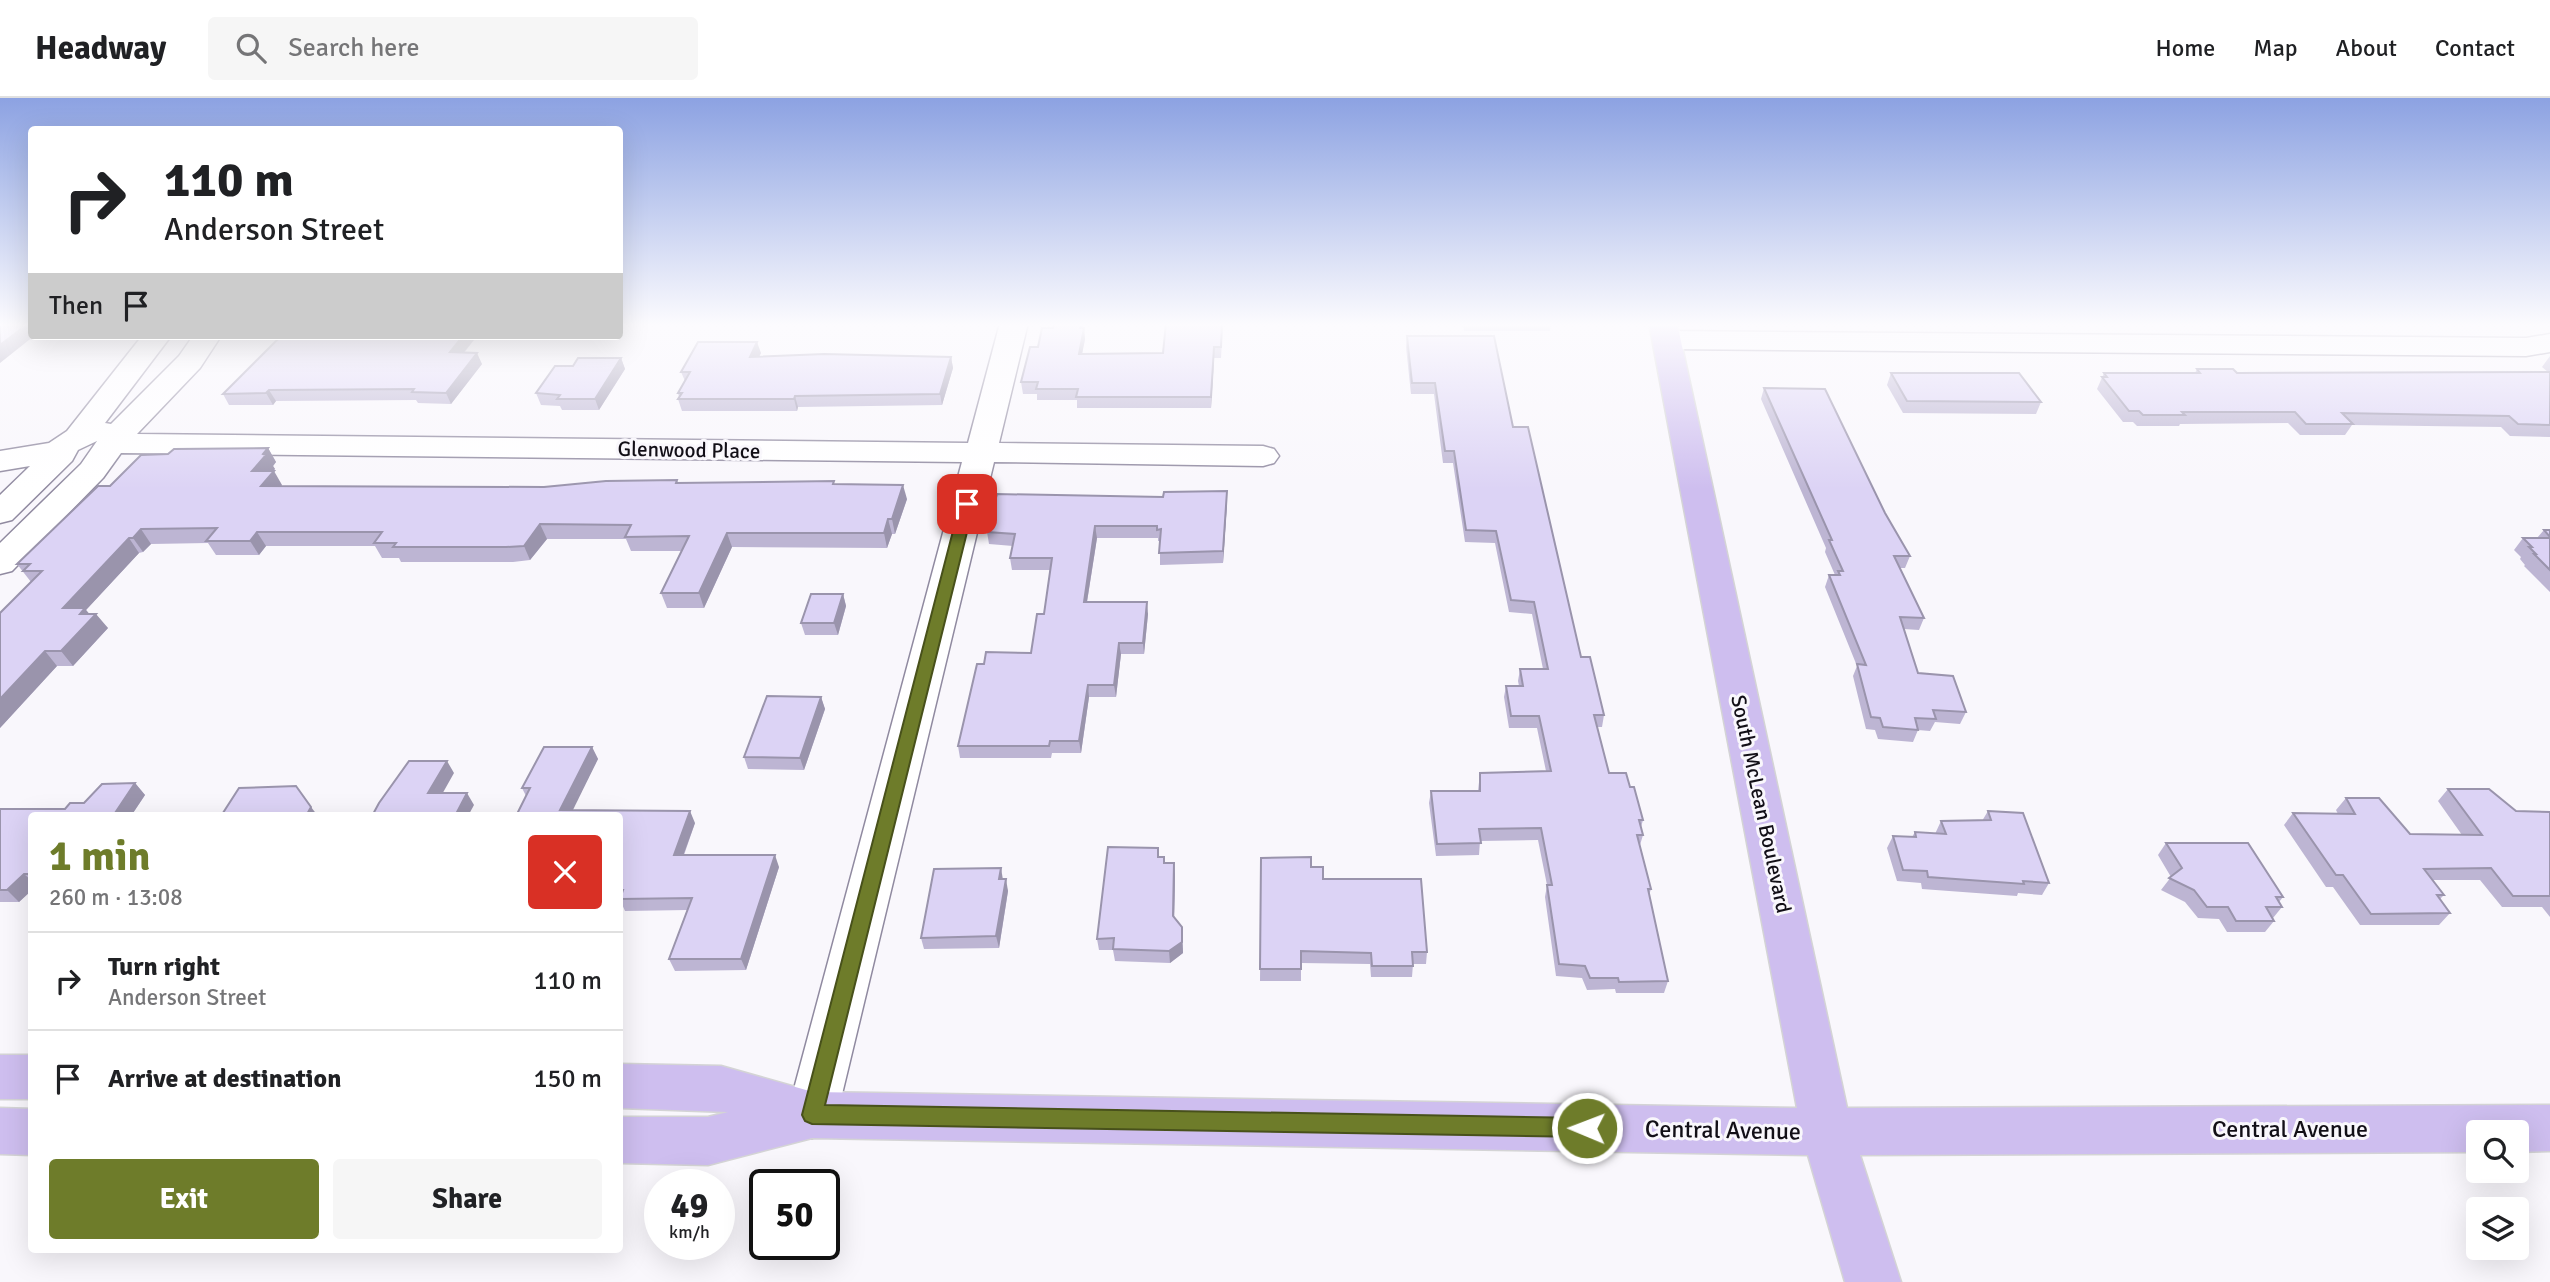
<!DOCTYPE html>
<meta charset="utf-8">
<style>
:root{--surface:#fff;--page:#f6f6f6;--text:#202124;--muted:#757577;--line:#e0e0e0;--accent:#6e7c2a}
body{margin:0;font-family:Signika,sans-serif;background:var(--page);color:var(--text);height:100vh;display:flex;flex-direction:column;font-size:26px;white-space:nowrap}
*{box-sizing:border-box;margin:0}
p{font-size:23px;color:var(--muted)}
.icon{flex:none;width:38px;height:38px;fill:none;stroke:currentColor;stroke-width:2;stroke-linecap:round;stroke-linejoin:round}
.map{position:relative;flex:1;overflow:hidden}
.drawer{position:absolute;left:28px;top:714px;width:595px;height:441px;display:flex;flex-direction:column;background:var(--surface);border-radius:7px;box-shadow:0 7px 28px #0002}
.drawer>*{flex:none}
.guide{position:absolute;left:28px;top:28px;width:595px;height:214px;border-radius:7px;box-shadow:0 7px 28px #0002;background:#fff;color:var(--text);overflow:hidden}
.tools{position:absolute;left:2466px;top:1022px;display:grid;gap:14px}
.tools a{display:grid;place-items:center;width:63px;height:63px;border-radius:7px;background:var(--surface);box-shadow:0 7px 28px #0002;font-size:35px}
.speed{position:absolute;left:644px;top:1071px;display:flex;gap:14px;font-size:35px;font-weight:700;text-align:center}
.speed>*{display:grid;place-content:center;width:91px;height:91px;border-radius:50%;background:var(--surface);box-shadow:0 7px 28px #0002;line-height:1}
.speed small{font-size:18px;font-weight:400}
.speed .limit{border:4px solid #111;border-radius:10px;background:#fff;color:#111}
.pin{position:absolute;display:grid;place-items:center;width:60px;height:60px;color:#fff;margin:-30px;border-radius:14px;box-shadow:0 4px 10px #0006}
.me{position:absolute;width:77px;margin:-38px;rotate:271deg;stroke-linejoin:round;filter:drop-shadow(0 0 5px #0008)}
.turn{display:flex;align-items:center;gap:24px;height:147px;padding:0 21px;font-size:32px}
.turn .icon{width:91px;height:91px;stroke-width:2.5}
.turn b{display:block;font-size:49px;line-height:60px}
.then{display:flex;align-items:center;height:66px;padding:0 21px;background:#0003;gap:14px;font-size:26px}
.round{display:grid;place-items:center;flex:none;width:74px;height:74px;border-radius:7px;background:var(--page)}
.headline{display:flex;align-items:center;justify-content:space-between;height:119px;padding:0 21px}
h1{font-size:42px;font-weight:700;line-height:52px;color:var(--accent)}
.cta{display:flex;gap:14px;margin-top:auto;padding:14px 21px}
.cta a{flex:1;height:80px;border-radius:7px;background:var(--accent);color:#fff;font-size:28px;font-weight:700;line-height:80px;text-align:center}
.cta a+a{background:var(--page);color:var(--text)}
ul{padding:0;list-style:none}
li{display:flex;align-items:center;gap:21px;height:98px;padding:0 21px;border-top:2px solid var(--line)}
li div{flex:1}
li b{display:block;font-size:26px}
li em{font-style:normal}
header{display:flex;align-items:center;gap:42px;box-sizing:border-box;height:98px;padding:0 35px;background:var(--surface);border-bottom:2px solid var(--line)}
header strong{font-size:33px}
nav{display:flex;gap:38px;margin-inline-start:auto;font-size:24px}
.search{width:490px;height:63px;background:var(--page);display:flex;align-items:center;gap:18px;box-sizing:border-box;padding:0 24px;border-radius:7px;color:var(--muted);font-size:26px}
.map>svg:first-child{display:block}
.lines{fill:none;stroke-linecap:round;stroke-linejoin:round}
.minor-casing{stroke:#908aa0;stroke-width:3}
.major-casing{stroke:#d4d4d5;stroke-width:3}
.minor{fill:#fff;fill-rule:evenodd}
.major{fill:#cebeef;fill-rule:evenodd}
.wall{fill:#bdb5d3}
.shaded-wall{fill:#9a94ac}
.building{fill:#dcd3f5;stroke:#9a94ac;stroke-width:2}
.route{fill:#6e7c2a;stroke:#48511b;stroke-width:2}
.labels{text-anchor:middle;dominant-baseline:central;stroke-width:6;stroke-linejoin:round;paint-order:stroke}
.street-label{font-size:21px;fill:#120f17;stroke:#f9f7fc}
.near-street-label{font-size:24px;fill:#120f17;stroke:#f9f7fc}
</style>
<header>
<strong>Headway</strong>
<div class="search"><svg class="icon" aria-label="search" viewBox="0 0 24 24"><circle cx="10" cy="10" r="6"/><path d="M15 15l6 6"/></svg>Search here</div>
<nav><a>Home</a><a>Map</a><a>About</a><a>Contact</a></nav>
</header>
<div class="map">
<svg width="2550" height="1184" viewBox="0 0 2550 1184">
<rect width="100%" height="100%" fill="#f9f7fc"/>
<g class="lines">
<defs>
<g id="minor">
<path d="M1000 225H1028L999 345 1263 348 1274 351 1279 358 1274 365 1263 368 994 364 837 1017 830 1033 812 1040 794 1033 787 1017 962 364 121 355 103 380 12 473 0 476V445L81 366 97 343 78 352 72 363 12 422 0 425V397L30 368 0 373V353L49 345 67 333 142 238H171L105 325 111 326 179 258 193 238H221L200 270 137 336 968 345Z"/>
<path d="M1667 233 2526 240 2550 236V254L2526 258 1667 251 1657 248 1653 242 1657 236Z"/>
</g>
<g id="major">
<path d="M1649 225H1677L1847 1010 2550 1007V1053L2516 1054V1034H2478V1054L1860 1057 1901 1184H1845L1808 1057 812 1040 708 1067 620 1065V1019H708L728 1014 620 1010V966L721 968 813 994 1797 1010Z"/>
<rect x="0" y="957" width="32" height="44"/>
<path d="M0 1010 32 1011V1057L0 1056Z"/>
</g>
</defs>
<use href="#minor" class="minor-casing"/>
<use href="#major" class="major-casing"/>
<use href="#minor" class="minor"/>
<use href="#major" class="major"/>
</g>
<g class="wall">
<path d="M1083 225 1085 241 1082 255H1163L1166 225H1223L1221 260H1214L1211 310H1077V302H1037V296H1023L1021 284 1038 249 1053 230Z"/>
<path d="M1463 225H1551L1550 233H1464Z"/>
<path d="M477 238 464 255 482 266 451 306 418 305 416 302 276 303 273 307H229L223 296Z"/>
<path d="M1407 238 1513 329 1581 559 1604 617 1602 629H1597L1609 675 1630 689 1643 722 1641 729 1643 737 1640 747 1651 791 1649 797 1668 883 1664 895H1616L1615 891 1587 892 1582 880 1556 878 1545 799 1547 787 1538 742 1480 743 1479 757 1436 758 1429 705 1431 693H1478L1480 675 1546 673 1537 630H1509L1504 599 1506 588H1519L1518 583 1520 571H1543L1532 516 1509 514 1495 445 1465 444 1453 365H1443L1434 296H1411L1406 249Z"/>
<path d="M761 255 759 259H951L953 270 942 307 798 309 797 313H682L678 301 679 299 678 295 685 283 681 274Z"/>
<path d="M2550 258V339L2510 338 2501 329 2352 327 2345 337H2300L2288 325 2180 326 2179 328H2137L2133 324H2123L2097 291 2104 275H2195L2197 271 2237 275 2548 274 2542 269Z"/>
<path d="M621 260 625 271 599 312H562L560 308 541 307 536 295 573 268Z"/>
<path d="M1891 275 2041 304 2036 316 1903 315 1887 287Z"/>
<path d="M1764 290 1885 415 1910 458 1905 470H1900L1924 520 1919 532 1904 531 1918 575 1966 614 1960 626 1935 624 1930 633 1918 632 1913 644 1878 641 1875 632 1866 631 1853 578 1857 568 1825 489 1829 477H1835L1825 454 1826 450 1761 301Z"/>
<path d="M268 350 276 364 273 368 275 371 273 373 282 388 544 389 677 382 678 385 835 386 907 401 895 436H892L887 450 732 449 704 510H667L661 495 681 453H631L626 441H547L530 462 513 464H401L399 460H382L375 448H266L259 457H216L208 445 151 446 143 454 139 455 86 512 89 516 108 530 73 568H57L0 630 31 484 17 466 110 388 168 356Z"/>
<path d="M1227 405 1223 465 1160 467V443H1158V440H1097L1087 504 1148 516 1144 556H1121L1116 599H1089L1081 655H1052L1051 660H960L958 648 984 566 1031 555 1044 516 1050 472H1012L1010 460 1013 448 989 446 987 434Z"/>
<path d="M2544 432H2550V494L2524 468 2525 467 2520 461 2521 459 2514 452 2523 440H2537Z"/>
<path d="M843 496 846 508 838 537H805L801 525Z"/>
<path d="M821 599 825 611 804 672 748 671 744 659Z"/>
<path d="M592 649 598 661 572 712 695 725 684 757 779 769 746 872 675 873 669 861 687 812 625 813 621 804H620V718H516L526 698 522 690Z"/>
<path d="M135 685 145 697 131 718H32V792L19 804H0V712L65 711Z"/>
<path d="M2448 691 2516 713 2550 714V819L2542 809H2502L2480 782H2433L2444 797 2440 801 2450 815 2439 827H2360L2333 789H2326L2284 727 2293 715 2338 716 2336 712 2346 700 2410 736 2462 737 2438 703Z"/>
<path d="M1988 713 2049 785 2042 797 2018 795 2017 798 1922 791 1921 785 1897 783 1887 750 1893 738 1912 739 1915 734 1935 736 1941 723H1982Z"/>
<path d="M2166 745 2283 799 2279 804 2282 809 2273 820 2274 823 2265 834H2227L2219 821 2198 820 2185 804 2161 792 2171 779 2158 757Z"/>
<path d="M1159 759 1165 765H1174L1175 777 1174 819 1182 840 1183 855 1170 865 1115 863 1113 852H1099L1097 841Z"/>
<path d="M1261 760 1311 769 1323 781 1427 854 1426 866H1413L1412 879H1371L1370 866 1301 865V883H1260Z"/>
<path d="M1003 781 1008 793 999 850 924 851 921 840Z"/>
</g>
<g class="shaded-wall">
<path d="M29 225H32V238H34L0 265V247Z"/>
<path d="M1084 230 1085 241 1080 267 1079 256Z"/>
<path d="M463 238H477L455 265 450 254Z"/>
<path d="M757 244 761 255 753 270 750 259Z"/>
<path d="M1214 249V260L1211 310V299Z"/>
<path d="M477 255 482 266 451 306 446 295Z"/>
<path d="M951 259 953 270 942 307 940 296Z"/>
<path d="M621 260 625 271 599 312 595 301Z"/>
<path d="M269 292 276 303 273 307 266 295Z"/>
<path d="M795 298 798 309 797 313 794 301Z"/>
<path d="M268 350 276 364 273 368 275 371 260 387 252 373Z"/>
<path d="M274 373 282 387 269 402 261 388Z"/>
<path d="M903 387 907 401 895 436 892 421Z"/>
<path d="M1227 393V405L1223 465V453Z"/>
<path d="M888 421 892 436 887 450 884 435Z"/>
<path d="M540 426 547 441 530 462 524 448Z"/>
<path d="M1095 428 1097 440 1085 516 1084 504Z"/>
<path d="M141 431 151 446 143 454 133 440Z"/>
<path d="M257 434 266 448 259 457 250 443Z"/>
<path d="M727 435 732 449 704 510 699 495Z"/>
<path d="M129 440 139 455 86 512 93 520 96 516 108 530 73 568 61 553 63 510Z"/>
<path d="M843 496 846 508 838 537 834 525Z"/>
<path d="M1147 504 1148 516 1144 556 1143 545Z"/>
<path d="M1119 545 1121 556 1116 599 1114 587Z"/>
<path d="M45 553 57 568 0 630V601Z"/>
<path d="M1088 587 1089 599 1081 655 1079 643Z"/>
<path d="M821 599 825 611 804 672 800 660Z"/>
<path d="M592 649 598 661 570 718 560 712Z"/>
<path d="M447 663 454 675 436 707 428 695Z"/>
<path d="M135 685 145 697 131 718H113Z"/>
<path d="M467 695 474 707 468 718H455Z"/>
<path d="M311 709 318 718H306Z"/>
<path d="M690 713 695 725 679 769 674 757Z"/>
<path d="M775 757 779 769 746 872 741 861Z"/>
<path d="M1174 765 1175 777 1174 829 1173 818Z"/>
<path d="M1001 770 1003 782 999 781Z"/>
<path d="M24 776 32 783V792L19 804 7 792Z"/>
<path d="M1006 781 1008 793 999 850 996 838Z"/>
<path d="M1182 829 1183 855 1170 865 1169 853Z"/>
</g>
<g class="building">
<path d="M0 225H29L0 247Z"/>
<path d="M1054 225H1081L1080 230H1084L1079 256 1163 255 1166 225H1222L1221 249H1214L1211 299H1076L1078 291H1036L1038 284H1021L1030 249H1038L1042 230H1053Z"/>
<path d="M281 238H463L450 254 477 255 446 295 412 294 414 291 269 292 266 295 223 296Z"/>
<path d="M1407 238H1494L1513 329H1528L1581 559H1590L1604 617H1594L1609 675H1626L1630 689H1634L1643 722H1639L1643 737H1637L1651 791H1648L1668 883 1619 884 1618 880H1590L1585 868 1559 866 1547 787H1552L1541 730 1479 731 1481 745 1437 746 1431 693H1480V675L1551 673 1539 618H1511L1506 588H1523L1520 571H1548L1534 504 1511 502 1496 433 1466 432 1454 353H1445L1435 285H1412Z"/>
<path d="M698 244H757L750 259 824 256 951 259 940 296 795 298 794 301H678L682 295H678L690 274H681Z"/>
<path d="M578 260H621L595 301H557L560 297 536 295 555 268H573Z"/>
<path d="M2197 271H2233L2237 275 2550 274V327L2518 326 2509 318 2342 315 2353 326H2306L2295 314H2182L2185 317H2143L2139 313H2129L2102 279H2107L2104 275H2200Z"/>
<path d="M1891 275H2019L2041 304 1907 303Z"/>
<path d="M1764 290 1825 291 1885 415 1910 458H1894L1924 520 1900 519 1918 575 1953 578 1966 614 1933 612 1936 621 1915 620 1918 632 1883 629 1880 620 1871 619 1857 566 1866 567 1829 477H1840L1838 473H1843L1829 442H1832Z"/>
<path d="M268 350 263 356 266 357 252 373H274L261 388 544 389 606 383 677 382 676 385 834 383 833 386 903 387 892 421H888L884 435H727L699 495H661L689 438 625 439 631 427 540 426 524 448 506 449H393L396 445H374L382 434H257L250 443H206L217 430 141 431 133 440H129L63 510H85L80 516H96L61 553H45L0 601V515L42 473H23L30 466H17L98 388H110L141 357 168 356 174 351Z"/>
<path d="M1227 393 1223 453 1159 455 1161 431 1157 432V428H1095L1084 504H1147L1143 545H1119L1114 587H1088L1079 643H1050L1049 648H958L977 566H984L986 554 1031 555 1037 516H1044L1052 460H1010L1015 436 987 434 997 396 1163 399 1164 394Z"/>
<path d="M2544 432H2550V439Z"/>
<path d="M2523 440H2550V472L2534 456H2536L2529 449H2532Z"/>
<path d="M811 496H843L834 525H801Z"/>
<path d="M767 598 821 599 800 660 744 659Z"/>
<path d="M544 649H592L560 712 690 713 674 757H775L741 861H669L692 800 620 801 623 792H620V718H516L530 690H522Z"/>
<path d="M409 663H447L428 695H467L455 718H372L379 705Z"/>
<path d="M135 685 113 718H32V776H24L7 792H0V711H65L70 705H84L102 686Z"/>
<path d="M296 688 311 709 306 718H221L239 690Z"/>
<path d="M2448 691H2489L2516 713 2550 714V798H2513L2491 770 2424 771 2444 797H2437L2450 815 2371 816 2343 777H2336L2293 715 2355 716 2346 700H2379L2410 736 2482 737Z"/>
<path d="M1988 713 2023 715 2049 785 2023 783 2024 786 1928 779 1927 773 1903 772 1893 738 1916 739 1915 734 1946 736 1941 723 1991 722Z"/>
<path d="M2166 745H2248L2283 799H2276L2282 809H2266L2274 823H2236L2228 809H2207L2194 792 2169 780 2182 770Z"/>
<path d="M1108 749 1158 750V759H1164V765H1174L1173 818 1182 829V844L1169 853 1113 851 1114 840 1097 841Z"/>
<path d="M1311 759V769H1323V781H1421L1427 854H1412L1413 868H1372L1371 855 1301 853V871H1260L1261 760Z"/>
<path d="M1001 770 999 781H1006L996 838 921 840 934 771Z"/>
</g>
<linearGradient id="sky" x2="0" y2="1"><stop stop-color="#8ca2e2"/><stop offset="0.58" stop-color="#fcfbfe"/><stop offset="1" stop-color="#fcfbfe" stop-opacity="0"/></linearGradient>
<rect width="2550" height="391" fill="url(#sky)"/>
<path class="route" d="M967 402 974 406 825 1007 1587 1020 1595 1023 1598 1030 1595 1037 1587 1039 812 1026 805 1023 802 1017 960 406Z"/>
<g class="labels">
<g class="street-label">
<text transform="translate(689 352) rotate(1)">Glenwood Place</text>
<text transform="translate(1761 706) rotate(78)">South McLean Boulevard</text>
</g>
<g class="near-street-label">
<text x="2290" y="1031">Central Avenue</text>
<text transform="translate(1723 1032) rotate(1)">Central Avenue</text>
</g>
</g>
</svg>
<div class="tools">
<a><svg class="icon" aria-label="search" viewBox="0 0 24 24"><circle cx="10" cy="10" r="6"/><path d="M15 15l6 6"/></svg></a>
<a><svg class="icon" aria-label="layers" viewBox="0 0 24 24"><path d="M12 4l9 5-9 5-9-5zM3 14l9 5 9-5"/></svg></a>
</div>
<div class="speed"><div>49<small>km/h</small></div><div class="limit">50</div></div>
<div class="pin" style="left:967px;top:406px;background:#d93025"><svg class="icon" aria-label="arrive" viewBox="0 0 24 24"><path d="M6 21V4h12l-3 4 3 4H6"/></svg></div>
<svg class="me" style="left:1587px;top:1030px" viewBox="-20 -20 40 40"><circle r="17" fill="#6e7c2a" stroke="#fff" stroke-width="3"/><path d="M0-11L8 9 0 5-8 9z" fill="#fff"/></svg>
<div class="guide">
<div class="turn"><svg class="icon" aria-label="right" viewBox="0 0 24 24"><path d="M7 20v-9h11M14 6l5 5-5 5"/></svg><div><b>110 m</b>Anderson Street</div></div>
<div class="then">Then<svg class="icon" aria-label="arrive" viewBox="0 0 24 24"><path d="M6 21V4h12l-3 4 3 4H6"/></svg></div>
</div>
<section class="drawer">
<div class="headline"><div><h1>1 min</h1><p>260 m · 13:08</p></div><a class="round" style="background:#d93025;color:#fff"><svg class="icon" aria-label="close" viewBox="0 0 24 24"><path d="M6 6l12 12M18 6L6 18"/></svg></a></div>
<ul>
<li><svg class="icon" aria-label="right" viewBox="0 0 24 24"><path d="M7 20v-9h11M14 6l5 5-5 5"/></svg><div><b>Turn right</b><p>Anderson Street</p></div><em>110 m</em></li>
<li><svg class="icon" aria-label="arrive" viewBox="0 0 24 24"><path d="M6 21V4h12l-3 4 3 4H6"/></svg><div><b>Arrive at destination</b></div><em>150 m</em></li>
</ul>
<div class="cta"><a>Exit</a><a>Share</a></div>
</section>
</div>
